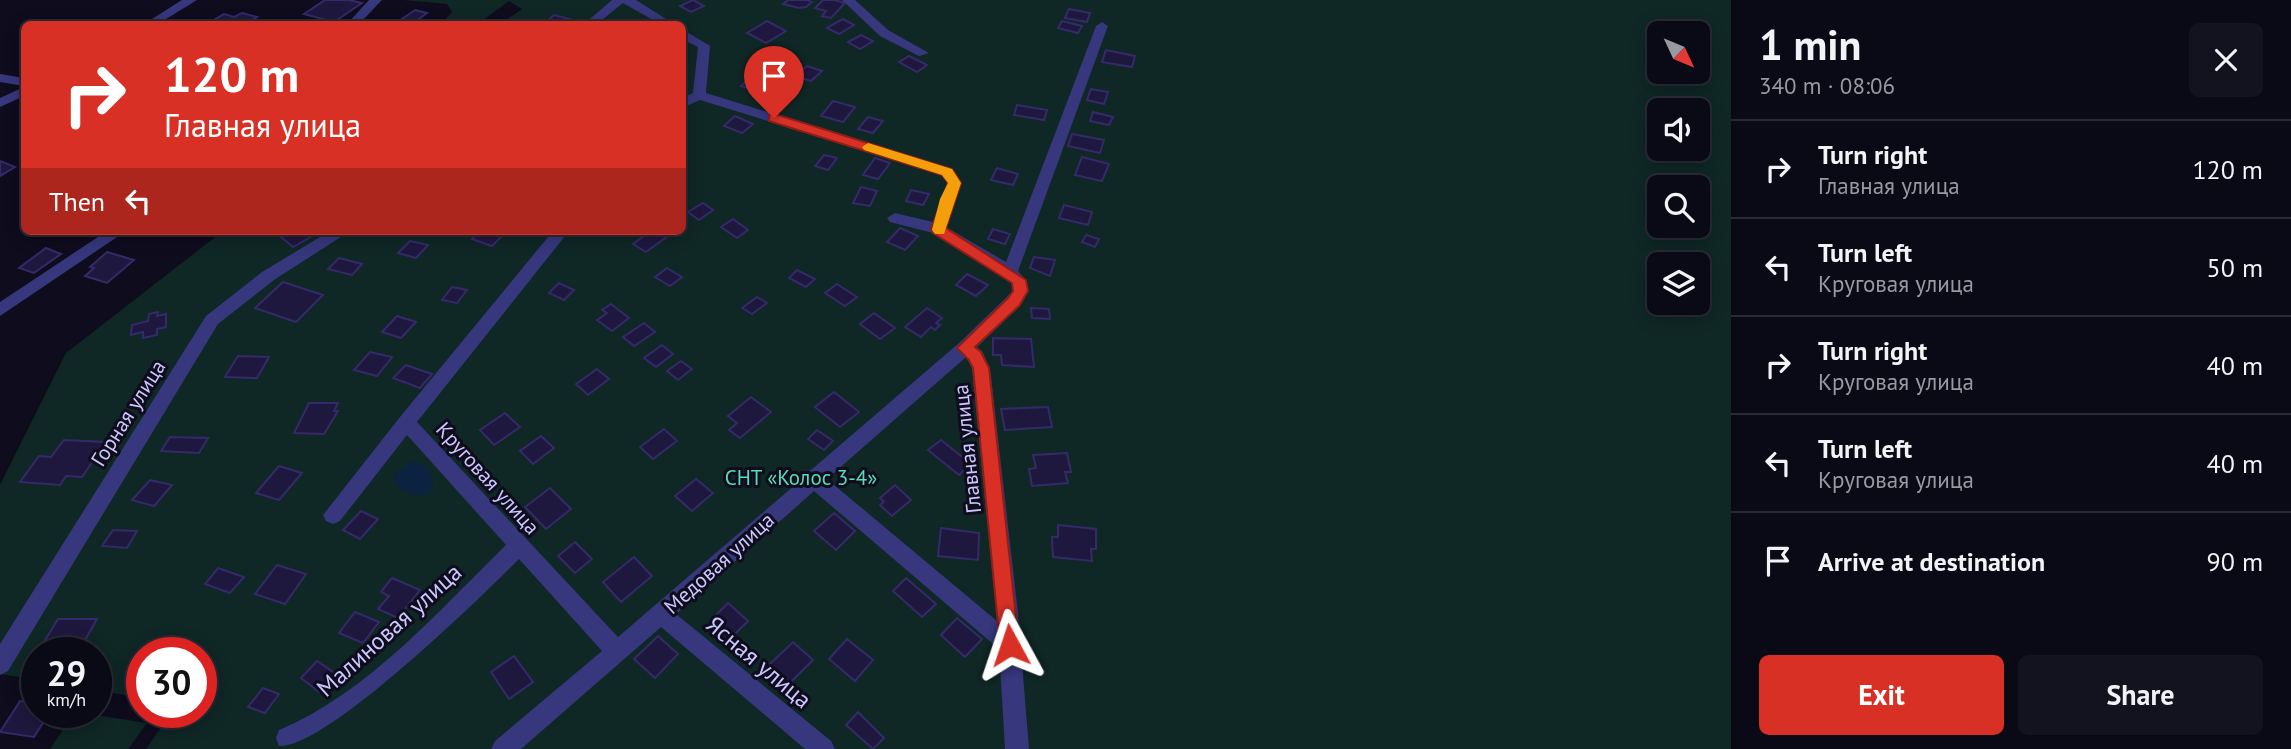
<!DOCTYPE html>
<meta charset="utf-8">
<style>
:root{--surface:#0a0916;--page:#13121f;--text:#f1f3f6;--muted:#999aa1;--line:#2a2a35;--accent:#d93025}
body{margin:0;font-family:"PT Sans",sans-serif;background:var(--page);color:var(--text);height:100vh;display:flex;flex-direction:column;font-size:26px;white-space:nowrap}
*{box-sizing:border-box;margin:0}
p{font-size:23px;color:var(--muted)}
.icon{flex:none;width:38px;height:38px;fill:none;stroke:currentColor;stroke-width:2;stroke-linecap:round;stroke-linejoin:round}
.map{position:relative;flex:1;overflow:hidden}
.details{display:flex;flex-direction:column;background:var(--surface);width:560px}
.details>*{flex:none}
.top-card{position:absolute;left:21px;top:21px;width:665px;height:214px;border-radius:10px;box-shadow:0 4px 18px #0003,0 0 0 2px var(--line);background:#d93025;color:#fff;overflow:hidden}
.needle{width:46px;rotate:134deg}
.controls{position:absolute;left:1647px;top:21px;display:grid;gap:14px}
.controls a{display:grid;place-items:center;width:63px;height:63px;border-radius:10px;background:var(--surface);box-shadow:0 4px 18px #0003,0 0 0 2px var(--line);font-size:35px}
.speed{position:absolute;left:21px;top:637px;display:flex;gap:14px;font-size:35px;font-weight:700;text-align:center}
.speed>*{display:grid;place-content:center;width:91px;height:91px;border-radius:50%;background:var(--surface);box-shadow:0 4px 18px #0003,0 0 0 2px var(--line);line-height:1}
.speed small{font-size:18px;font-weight:400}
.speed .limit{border:10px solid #d22;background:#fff;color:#111}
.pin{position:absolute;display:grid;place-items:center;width:60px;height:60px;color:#fff;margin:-72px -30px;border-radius:50% 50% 50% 0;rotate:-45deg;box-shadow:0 0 7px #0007}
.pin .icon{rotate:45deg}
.me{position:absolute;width:77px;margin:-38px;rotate:355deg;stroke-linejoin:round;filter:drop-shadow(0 0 5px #0008)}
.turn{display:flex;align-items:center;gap:24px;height:147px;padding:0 28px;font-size:32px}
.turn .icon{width:91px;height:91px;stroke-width:2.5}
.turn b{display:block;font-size:49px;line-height:60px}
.then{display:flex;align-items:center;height:66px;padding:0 28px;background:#0003;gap:14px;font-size:26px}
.round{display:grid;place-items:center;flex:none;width:74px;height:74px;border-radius:10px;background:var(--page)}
.summary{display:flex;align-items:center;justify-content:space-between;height:119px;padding:0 28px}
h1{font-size:42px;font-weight:700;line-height:52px}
.button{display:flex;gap:14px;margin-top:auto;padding:14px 28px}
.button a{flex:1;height:80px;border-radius:10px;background:var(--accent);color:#fff;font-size:28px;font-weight:700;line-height:80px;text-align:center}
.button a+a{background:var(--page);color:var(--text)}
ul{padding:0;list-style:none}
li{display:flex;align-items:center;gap:21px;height:98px;padding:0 28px;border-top:2px solid var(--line)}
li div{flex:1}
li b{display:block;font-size:26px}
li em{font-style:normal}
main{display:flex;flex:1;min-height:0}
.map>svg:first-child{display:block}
.green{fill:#0f2725;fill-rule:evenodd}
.water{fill:#0c2241}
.building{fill:#1e183e;stroke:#342a6a;stroke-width:2}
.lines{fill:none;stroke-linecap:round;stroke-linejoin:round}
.minor{fill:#36377c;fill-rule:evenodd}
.route{fill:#d93025;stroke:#8d1f18;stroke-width:2}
.slow{fill:#f59e0b}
.labels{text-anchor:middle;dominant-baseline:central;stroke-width:6;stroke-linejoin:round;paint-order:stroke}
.street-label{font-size:21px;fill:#ccc8ff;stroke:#0e0c1d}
.park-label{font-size:21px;fill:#55deb5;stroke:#0e0c1d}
.near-street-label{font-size:24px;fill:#ccc8ff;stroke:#0e0c1d}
</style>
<main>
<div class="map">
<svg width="1731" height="749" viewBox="0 0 1731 749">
<rect width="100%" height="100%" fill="#0e0c1d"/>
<g class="green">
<path d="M403 0H1731V749H146L172 712H201V653H142V698L96 690V653H37V680L0 674V485L66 353 223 231H682V24H500L522 9 509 1 478 24H441L452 12 447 4ZM1659 33H1698V72H1659ZM1659 110H1698V149H1659ZM1659 187H1698V226H1659ZM1659 264H1698V303H1659Z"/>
<path d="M75 712 147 723 128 749H50Z"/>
</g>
<path class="water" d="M418 462C429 469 433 474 433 487L426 495 411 494 395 484 394 475 410 463Z"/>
<g class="building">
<path d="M325 0H349L362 3 334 22 304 14Z"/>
<path d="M693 0 704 6 691 12 680 6Z"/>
<path d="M788 0H807L812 2 806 7 799 8 783 4Z"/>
<path d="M823 0H834L845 3 831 18 822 16 826 11 815 8Z"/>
<path d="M1069 9 1090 13 1087 22 1065 18Z"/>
<path d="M415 10 427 13 412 24 399 21Z"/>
<path d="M242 13 257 17 245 24H207L224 14 234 17Z"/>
<path d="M554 15 573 20 568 24 546 22Z"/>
<path d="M843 19 854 25 839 34 827 28Z"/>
<path d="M767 21 786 31 766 43 747 33Z"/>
<path d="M1062 21 1082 26 1078 33 1058 28Z"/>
<path d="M861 35 873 41 860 49 848 42Z"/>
<path d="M1106 50 1135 56 1132 67 1102 62Z"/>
<path d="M909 56 927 65 917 72 899 62Z"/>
<path d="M807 66 822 71 811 81 795 76Z"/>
<path d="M759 70 776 75 759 92 741 86Z"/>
<path d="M1091 89 1108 92 1104 104 1087 100Z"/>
<path d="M833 101 855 107 843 122 821 116Z"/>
<path d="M1017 105 1047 110 1044 120 1014 115Z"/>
<path d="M1093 112 1113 117 1109 125 1090 121Z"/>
<path d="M735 116 753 124 742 133 724 126Z"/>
<path d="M868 117 883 121 873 133 858 129Z"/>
<path d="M1072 134 1104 140 1100 153 1068 146Z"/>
<path d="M824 155 837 158 828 170 815 166Z"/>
<path d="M1082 157 1109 164 1102 181 1075 175Z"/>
<path d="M875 158 890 163 878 179 863 175Z"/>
<path d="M0 161 15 167 0 176Z"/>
<path d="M997 168 1018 174 1013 185 991 180Z"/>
<path d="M861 187 877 191 870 206 853 203Z"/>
<path d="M911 190 929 194 923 205 906 201Z"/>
<path d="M703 203 713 210 699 220 688 212Z"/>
<path d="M1064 205 1092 212 1088 225 1059 218Z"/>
<path d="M733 219 748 230 737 238 721 227Z"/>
<path d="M900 228 918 236 905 250 887 242Z"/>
<path d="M993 229 1010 234 1005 244 988 239Z"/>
<path d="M274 231H321L293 247Z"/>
<path d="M481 231H498L505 233 492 246 472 239Z"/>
<path d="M651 231 668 236 646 252 633 244Z"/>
<path d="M1086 235 1099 239 1095 247 1082 242Z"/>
<path d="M410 241 428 245 416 258 398 253Z"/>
<path d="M46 248 61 254 34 273 19 268Z"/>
<path d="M107 252 134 260 107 283 85 276 94 268 90 267Z"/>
<path d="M1034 257 1055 260 1050 276 1030 268Z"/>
<path d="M339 258 362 264 352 275 328 269Z"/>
<path d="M667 268 682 277 670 286 655 277Z"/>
<path d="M797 270 815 279 806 287 789 278Z"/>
<path d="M967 274 988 285 976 296 956 285Z"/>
<path d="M283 282 323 295 296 322 255 308Z"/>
<path d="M559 283 574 290 564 300 549 293Z"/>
<path d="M837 284 857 297 845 306 825 293Z"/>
<path d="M452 287 467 290 457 303 442 300Z"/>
<path d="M757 297 767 303 752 314 742 308Z"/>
<path d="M611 304 629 318 612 331 597 320 607 313 602 310Z"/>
<path d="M927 308 942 318 936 323 940 325 935 330 931 327 921 337 905 327Z"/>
<path d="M1031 308 1049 309 1050 319 1032 318Z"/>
<path d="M158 312 157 316 166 314V327L157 329V335L143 338V332L131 335 132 325 148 321 149 314Z"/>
<path d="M874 313 895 328 880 339 860 324Z"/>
<path d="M397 316 416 322 401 338 382 332Z"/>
<path d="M644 323 655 332 634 346 623 337Z"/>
<path d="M993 338 1031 339 1034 367 1002 365 1001 355H993Z"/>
<path d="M662 345 673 354 656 367 644 358Z"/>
<path d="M370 352 392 357 377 376 354 370Z"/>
<path d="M238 356 269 357 257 378 225 377Z"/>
<path d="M681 361 692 369 678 380 667 371Z"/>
<path d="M406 365 432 374 420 388 393 378Z"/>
<path d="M597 369 609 379 588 395 576 384Z"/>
<path d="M834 392 859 412 840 427 815 407Z"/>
<path d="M751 397 771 412 740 438 729 430 737 423 728 416Z"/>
<path d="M309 403H338L334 411H338L324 434 294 433Z"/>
<path d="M1048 407 1052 427 1005 430 1001 409Z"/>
<path d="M505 413 520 427 494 445 480 430Z"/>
<path d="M664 429 677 441 653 459 640 447Z"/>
<path d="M817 430 833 441 824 450 808 439Z"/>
<path d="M541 436 554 448 533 464 520 451Z"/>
<path d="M170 437 208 438 199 453 161 451Z"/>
<path d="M64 440 106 442 82 477 66 476 60 485 20 482 39 456 51 457Z"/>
<path d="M941 440 971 464 959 475 928 450Z"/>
<path d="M1067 453 1071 472H1065L1068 483 1032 486 1029 469 1036 468 1033 455Z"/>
<path d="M279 466 302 473 279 500 256 493Z"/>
<path d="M696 479 713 493 692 511 675 496Z"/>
<path d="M150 480 172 485 154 506 132 500Z"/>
<path d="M895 485 911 500 892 516 880 505 884 502 880 498Z"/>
<path d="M550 488 571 509 546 529 525 507Z"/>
<path d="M361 511 378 519 360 539 343 530Z"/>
<path d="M834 513 855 531 836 550 814 531Z"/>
<path d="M1058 525 1096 529V549H1091L1092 561 1053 557 1052 537H1058Z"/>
<path d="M941 528 979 533 978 560 938 556Z"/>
<path d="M113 530 137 531 127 548 102 546Z"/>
<path d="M575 542 592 559 575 573 558 556Z"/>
<path d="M634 557 652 576 621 602 603 582Z"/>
<path d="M277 565 306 574 285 604 255 594Z"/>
<path d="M218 568 244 577 230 593 205 584Z"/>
<path d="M392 578 420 590 398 618 378 609 389 596 381 592Z"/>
<path d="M906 578 936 604 922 617 893 591Z"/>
<path d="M728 603 748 621 732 637 712 619Z"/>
<path d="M355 612 379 622 363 643 339 633Z"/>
<path d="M957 618 982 639 965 657 941 635Z"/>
<path d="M58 619H97L79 651 39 650Z"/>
<path d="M658 636 678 654 655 678 634 659Z"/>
<path d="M847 639 873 660 855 681 829 659Z"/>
<path d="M793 642 813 660 790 683 770 664Z"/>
<path d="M514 656 533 682 509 699 491 672Z"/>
<path d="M317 661 336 674 319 692 301 678Z"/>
<path d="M263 688 279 694 265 713 248 707Z"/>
<path d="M20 701 37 704V712H50L34 737 0 732Z"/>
<path d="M858 712 884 738 873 749 846 725Z"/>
</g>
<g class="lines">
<g class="minor">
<path d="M182 0H197L158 24H144Z"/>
<path d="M369 0H382L359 24H347Z"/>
<path d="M612 0H636L674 24H660L623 3 597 24H584Z"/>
<path d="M842 0H855L888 30 929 53 919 56 880 36Z"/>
<path d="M1102 22 1108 26 1018 271 1026 280 1029 291 1020 306 977 347 982 351 990 368 1018 613 1029 749H1005L999 649 814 491 676 614 831 741 835 749H805L661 627 521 749H491L495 741 602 651 519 559C484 594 326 749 279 746L276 738 279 730C369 692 437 612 506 545L407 435 340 521 333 524 326 521 323 515 400 417 553 231H569L417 422 618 637 803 478 805 472 811 470 959 343 1013 291 1011 282 1004 276 933 233 890 222 887 218 895 213 933 222 948 183 942 175 700 100 682 108V98L693 93 698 47 682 39V29L710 46 706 93 952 169 962 183 946 227 1006 262 1096 26ZM966 357 972 368 997 621 827 479Z"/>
<path d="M0 74 24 78V86L0 82Z"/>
<path d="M24 87V96L0 107V98Z"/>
<path d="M107 231H126L0 316V302Z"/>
<path d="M330 231H350L274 280 218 324 8 671 0 675V644L206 316 262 272Z"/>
</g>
</g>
<path class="route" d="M769 115H778L952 169 961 183 946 228 1026 280 1028 291 1019 306 975 347 981 352 989 368 1019 645 1017 651 1010 654 1003 651 1000 645 973 368 969 360 957 348 1008 298 1013 291 1012 283 933 233 931 229 948 183 942 175 769 121Z"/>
<path class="slow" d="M868 143 952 169 961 183 944 234H935L932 230 940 199 948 183 942 175 864 150 862 147Z"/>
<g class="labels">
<g class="street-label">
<text transform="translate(128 413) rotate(-58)">Горная улица</text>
<text transform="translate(967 449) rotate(-96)">Главная улица</text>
<text transform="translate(488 478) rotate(48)">Круговая улица</text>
<text transform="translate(719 563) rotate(-42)">Медовая улица</text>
</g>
<g class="park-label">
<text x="801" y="477">СНТ «Колос 3-4»</text>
</g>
<g class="near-street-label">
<text transform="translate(389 630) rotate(-42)">Малиновая улица</text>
<text transform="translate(759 662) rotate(40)">Ясная улица</text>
</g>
</g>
</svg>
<div class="controls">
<a><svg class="needle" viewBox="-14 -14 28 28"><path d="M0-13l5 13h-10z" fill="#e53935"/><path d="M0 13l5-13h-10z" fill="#999aa1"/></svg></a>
<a><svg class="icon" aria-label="sound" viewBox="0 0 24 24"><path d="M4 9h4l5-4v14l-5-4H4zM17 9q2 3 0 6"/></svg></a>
<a><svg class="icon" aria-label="search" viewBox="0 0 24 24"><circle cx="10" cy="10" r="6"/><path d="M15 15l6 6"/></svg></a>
<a><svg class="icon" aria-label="layers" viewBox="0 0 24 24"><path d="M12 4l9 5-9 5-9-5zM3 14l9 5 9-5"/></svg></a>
</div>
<div class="speed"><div>29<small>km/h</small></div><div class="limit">30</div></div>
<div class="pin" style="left:774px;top:118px;background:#d93025"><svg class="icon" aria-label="arrive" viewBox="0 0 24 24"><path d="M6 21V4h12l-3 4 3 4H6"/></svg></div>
<svg class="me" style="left:1010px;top:645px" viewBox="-20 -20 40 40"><path d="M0-17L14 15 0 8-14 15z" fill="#d93025" stroke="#fff" stroke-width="4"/></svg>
<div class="top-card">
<div class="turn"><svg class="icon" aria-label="right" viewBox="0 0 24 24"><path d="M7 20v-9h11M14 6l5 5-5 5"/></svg><div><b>120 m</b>Главная улица</div></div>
<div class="then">Then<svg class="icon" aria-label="left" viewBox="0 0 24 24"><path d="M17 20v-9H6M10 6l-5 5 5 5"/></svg></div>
</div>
</div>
<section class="details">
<div class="summary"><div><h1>1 min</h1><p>340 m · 08:06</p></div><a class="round"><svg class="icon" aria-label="close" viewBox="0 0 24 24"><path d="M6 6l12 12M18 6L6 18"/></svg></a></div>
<ul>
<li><svg class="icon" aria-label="right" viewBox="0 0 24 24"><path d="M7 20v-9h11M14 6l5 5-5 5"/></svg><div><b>Turn right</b><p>Главная улица</p></div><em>120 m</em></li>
<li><svg class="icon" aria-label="left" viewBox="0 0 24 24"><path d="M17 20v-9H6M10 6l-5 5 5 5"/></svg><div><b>Turn left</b><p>Круговая улица</p></div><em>50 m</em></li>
<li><svg class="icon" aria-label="right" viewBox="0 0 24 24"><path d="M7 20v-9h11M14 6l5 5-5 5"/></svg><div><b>Turn right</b><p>Круговая улица</p></div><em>40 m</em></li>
<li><svg class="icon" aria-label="left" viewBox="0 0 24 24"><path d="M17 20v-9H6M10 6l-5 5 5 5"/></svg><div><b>Turn left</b><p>Круговая улица</p></div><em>40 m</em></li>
<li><svg class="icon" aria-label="arrive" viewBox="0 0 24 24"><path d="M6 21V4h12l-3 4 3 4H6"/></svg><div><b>Arrive at destination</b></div><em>90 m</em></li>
</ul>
<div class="button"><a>Exit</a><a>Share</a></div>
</section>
</main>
